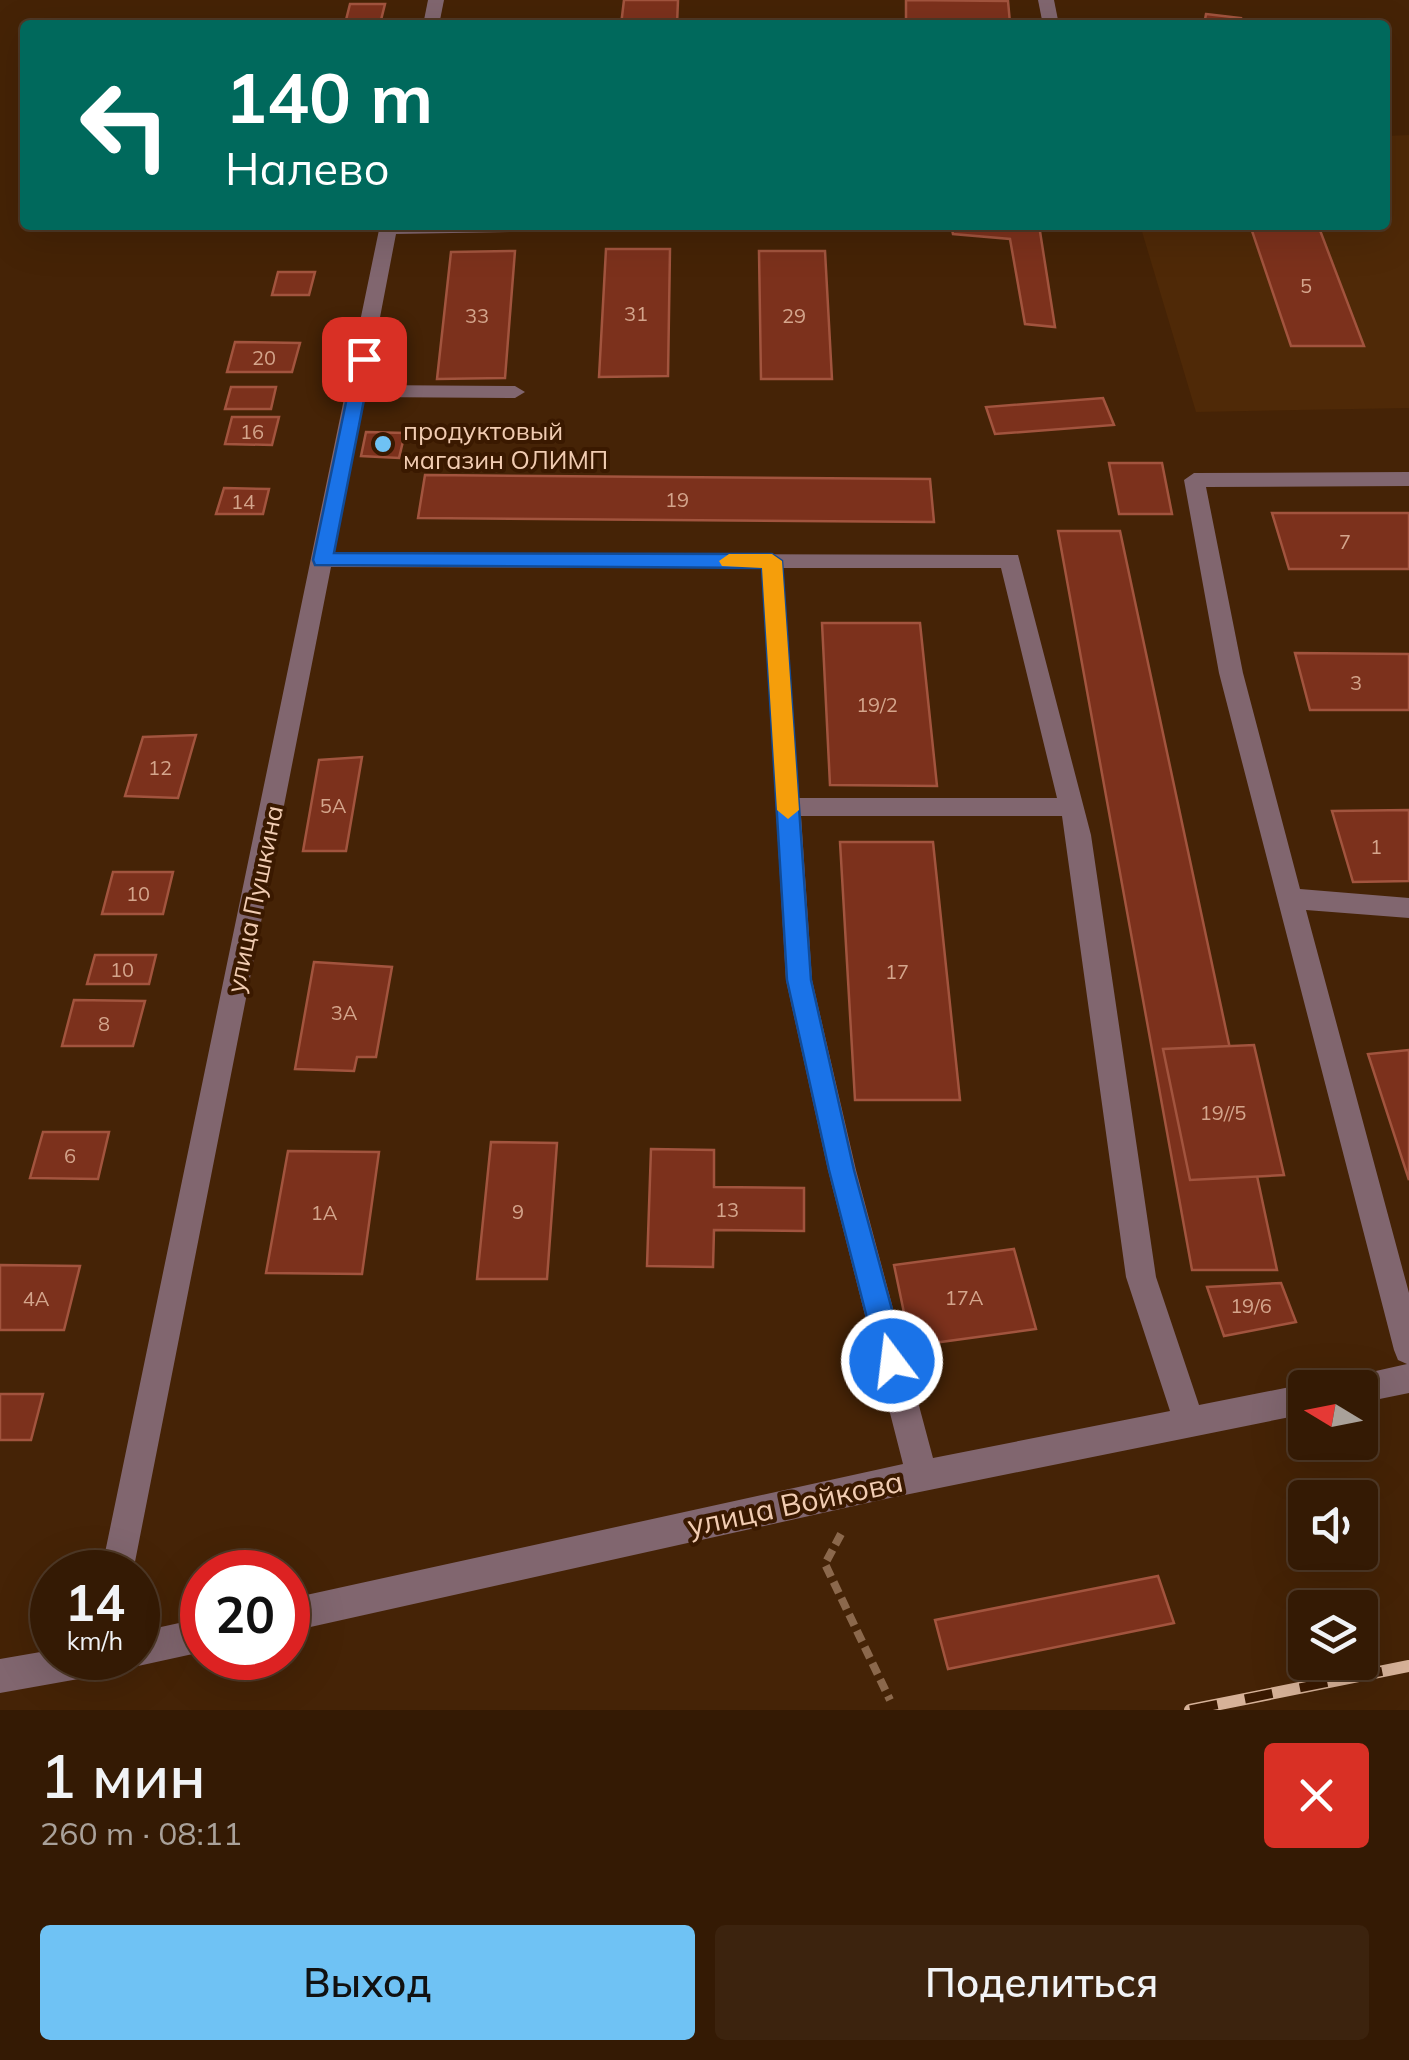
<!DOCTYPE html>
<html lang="ru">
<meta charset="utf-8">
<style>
:root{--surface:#341a04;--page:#3c230e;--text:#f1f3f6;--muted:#a9a19a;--line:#4e3826;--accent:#6fc2f4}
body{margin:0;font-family:Mulish,sans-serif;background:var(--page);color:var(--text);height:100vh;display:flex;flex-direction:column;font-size:38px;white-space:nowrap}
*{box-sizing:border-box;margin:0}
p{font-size:32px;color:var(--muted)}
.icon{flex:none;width:55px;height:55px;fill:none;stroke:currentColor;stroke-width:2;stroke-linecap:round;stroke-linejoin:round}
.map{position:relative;height:1710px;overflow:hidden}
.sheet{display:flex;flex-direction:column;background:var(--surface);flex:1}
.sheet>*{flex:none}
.banner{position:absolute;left:20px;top:20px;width:1370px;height:210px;border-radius:10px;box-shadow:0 10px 40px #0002,0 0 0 2px var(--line);background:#00695c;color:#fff;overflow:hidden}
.needle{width:65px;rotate:280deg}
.fabs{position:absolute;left:1288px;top:1370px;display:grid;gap:20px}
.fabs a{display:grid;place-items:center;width:90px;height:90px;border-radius:10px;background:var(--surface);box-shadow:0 10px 40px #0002,0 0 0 2px var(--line);font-size:50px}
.speed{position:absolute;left:30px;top:1550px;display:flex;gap:20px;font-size:50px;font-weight:700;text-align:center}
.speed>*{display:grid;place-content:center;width:130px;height:130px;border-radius:50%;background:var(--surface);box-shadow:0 10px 40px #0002,0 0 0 2px var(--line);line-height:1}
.speed small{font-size:25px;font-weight:400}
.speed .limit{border:15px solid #d22;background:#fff;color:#111}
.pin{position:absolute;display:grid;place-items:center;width:85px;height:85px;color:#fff;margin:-42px;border-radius:20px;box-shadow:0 5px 15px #0006}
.me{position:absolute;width:110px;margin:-55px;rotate:345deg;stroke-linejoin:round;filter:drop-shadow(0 0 8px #0008)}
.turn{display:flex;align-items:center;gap:35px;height:210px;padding:0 40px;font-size:45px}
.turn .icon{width:130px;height:130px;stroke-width:2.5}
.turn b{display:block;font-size:70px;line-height:85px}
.round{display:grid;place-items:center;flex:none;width:105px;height:105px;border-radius:10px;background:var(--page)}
.overview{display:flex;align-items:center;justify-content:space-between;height:170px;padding:0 40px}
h1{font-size:60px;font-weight:600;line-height:75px}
.button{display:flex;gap:20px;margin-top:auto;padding:20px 40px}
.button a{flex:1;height:115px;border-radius:10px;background:var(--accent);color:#111;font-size:40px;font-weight:600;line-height:115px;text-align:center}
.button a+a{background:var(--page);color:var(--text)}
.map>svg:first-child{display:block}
.built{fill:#4f2907}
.building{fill:#7c311c;stroke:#a2543e;stroke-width:2.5}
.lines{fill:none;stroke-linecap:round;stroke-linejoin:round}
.path{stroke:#8b684c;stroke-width:8;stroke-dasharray:12 6;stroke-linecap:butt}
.minor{fill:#81666f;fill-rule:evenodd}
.rail-casing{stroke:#d7b298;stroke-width:12}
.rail{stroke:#3a1900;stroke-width:9;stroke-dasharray:28;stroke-linecap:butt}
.route{fill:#1a73e8;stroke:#114b97;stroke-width:2.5}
.slow{fill:#f59e0b}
.poi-dot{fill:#6fc2f4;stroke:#3a1900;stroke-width:4}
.labels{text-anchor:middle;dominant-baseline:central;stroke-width:8;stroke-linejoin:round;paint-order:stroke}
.number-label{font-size:20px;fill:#d4a58c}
.poi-label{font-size:25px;fill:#f1ccb2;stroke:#3a1900;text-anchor:start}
.street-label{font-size:25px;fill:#f1ccb2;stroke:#3a1900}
.near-street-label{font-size:30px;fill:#f1ccb2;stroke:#3a1900}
</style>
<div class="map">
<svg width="1409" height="1710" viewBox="0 0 1409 1710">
<rect width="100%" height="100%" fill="#452306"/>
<path class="built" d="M1409 135V408L1196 412 1140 225H1385V136Z"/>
<g class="building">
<path d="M624 0H678L677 25H621Z"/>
<path d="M906 0 1008 1 1010 23 906 20Z"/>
<path d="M350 4H385L381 20H346Z"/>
<path d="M1206 14 1241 18V25H1204Z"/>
<path d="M951 225H1039L1055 327 1025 324 1010 239 953 234Z"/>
<path d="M1250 225H1318L1364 346H1291Z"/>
<path d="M606 249H670L668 376 599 377Z"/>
<path d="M515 251 505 378 437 379 451 252Z"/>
<path d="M759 251H825L832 379H761Z"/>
<path d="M278 272H315L309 295H272Z"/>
<path d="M235 342 300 343 292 372H227Z"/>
<path d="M231 387H276L271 409H225Z"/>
<path d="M1103 398 1114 425 995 434 986 407Z"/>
<path d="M232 417H279L272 445 225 444Z"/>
<path d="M366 432 405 433 399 458 361 456Z"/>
<path d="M1109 463H1162L1172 514H1119Z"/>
<path d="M425 475 930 479 934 522 418 518Z"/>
<path d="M224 488 269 489 263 514H216Z"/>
<path d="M1272 513H1409V569H1289Z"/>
<path d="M1058 531H1120L1277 1270H1192Z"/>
<path d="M822 623H920L937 786 830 785Z"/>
<path d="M1295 653 1409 654V710H1310Z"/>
<path d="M196 735 178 798 125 796 143 737Z"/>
<path d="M362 757 346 851H303L319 760Z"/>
<path d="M1409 810V881L1353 882 1332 811Z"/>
<path d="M840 842H933L960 1100H855Z"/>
<path d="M113 872H173L163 914H102Z"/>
<path d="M95 955H156L149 984H87Z"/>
<path d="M314 962 392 967 376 1057H357L354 1071 295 1069Z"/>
<path d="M74 1000 145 1001 133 1046H62Z"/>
<path d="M1254 1045 1284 1175 1190 1180 1163 1049Z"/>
<path d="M1409 1050V1180L1368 1054Z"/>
<path d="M43 1132H109L98 1179 30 1178Z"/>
<path d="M491 1142 557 1143 547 1279H477Z"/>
<path d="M651 1149 714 1150V1187L804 1188V1231L714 1230 713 1267 647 1266Z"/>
<path d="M288 1151 379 1152 362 1274 266 1273Z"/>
<path d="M1014 1249 1036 1329 911 1346 894 1265Z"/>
<path d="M0 1265 80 1266 64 1330H0Z"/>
<path d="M1281 1283 1296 1322 1224 1336 1207 1287Z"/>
<path d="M0 1394H43L31 1440H0Z"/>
<path d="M1158 1576 1174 1623 948 1669 935 1620Z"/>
</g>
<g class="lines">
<path class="path" d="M841 1534 825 1564 890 1700"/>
<g class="minor">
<path d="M428 0H444L439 25H423Z"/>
<path d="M1038 0H1054L1059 25H1043Z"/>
<path d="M380 225H639L630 230 396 234 367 385 515 386 525 392 515 398 364 397 334 553 1018 555 1091 835 1156 1277 1199 1405 1305 1384 1314 1388H1305V1414L890 1498 288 1632V1599L903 1464 828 1170 786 980 762 568 331 567 133 1572H101ZM783 568H1001L1057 798H799ZM801 816H1062L1126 1277 1170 1411 933 1458 856 1170 812 980Z"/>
<path d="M1409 472V486L1206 487 1243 673 1300 889 1409 898V918L1306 910 1409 1293V1393L1360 1403V1388H1345L1349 1377 1407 1364 1398 1360 1394 1350 1219 673 1184 480 1194 473Z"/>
<path d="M202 1618V1652L138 1666 126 1661 125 1658H138V1632Z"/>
<path d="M52 1650V1658H118L113 1670 101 1675 0 1693V1659Z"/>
</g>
<defs>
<path id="rail" d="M1190 1710 1409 1666"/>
</defs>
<use href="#rail" class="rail-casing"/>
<use href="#rail" class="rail"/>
</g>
<path class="route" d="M364 353 372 359 334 553 772 554 782 561 811 980 854 1170 906 1361 902 1370 892 1374 882 1370 878 1361 829 1170 787 980 762 568 315 565 313 560 355 359Z"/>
<path class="slow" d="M729 554H772L782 561 799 810 788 819 777 810 762 568 722 566 719 561Z"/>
<circle class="poi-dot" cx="383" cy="444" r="10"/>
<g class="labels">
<g class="number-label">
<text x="1306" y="285">5</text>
<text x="636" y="313">31</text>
<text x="477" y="315">33</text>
<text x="794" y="315">29</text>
<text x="264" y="357">20</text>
<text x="252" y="431">16</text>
<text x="677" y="499">19</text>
<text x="243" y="501">14</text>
<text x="1345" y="541">7</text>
<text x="1356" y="682">3</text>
<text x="877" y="704">19/2</text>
<text x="160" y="767">12</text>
<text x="333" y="805">5А</text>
<text x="1376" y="846">1</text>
<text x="138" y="893">10</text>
<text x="122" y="969">10</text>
<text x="897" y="971">17</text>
<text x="344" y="1012">3А</text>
<text x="104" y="1023">8</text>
<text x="1223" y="1112">19//5</text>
<text x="70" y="1155">6</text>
<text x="727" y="1209">13</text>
<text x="518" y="1211">9</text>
<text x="324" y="1212">1А</text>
<text x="964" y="1297">17А</text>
<text x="36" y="1298">4А</text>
<text x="1251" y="1305">19/6</text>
</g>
<g class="poi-label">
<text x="403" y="430">продуктовый<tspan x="403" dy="29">магазин ОЛИМП</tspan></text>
</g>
<g class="street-label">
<text transform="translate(254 899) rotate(-78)">улица Пушкина</text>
</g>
<g class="near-street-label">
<text transform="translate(795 1503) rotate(-12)">улица Войкова</text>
</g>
</g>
</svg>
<div class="fabs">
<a><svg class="needle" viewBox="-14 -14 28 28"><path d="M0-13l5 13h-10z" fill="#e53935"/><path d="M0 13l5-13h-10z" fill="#a9a19a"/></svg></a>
<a><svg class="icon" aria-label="sound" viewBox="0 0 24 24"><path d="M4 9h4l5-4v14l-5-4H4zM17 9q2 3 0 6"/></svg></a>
<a><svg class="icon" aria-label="layers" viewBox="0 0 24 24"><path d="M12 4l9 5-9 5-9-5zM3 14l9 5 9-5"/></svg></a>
</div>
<div class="speed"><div>14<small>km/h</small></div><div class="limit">20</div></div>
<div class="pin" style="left:364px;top:359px;background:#d93025"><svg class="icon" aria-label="arrive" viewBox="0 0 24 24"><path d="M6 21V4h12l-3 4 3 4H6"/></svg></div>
<svg class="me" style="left:892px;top:1361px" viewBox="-20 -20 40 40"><circle r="17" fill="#1a73e8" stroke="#fff" stroke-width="3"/><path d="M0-11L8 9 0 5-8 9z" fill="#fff"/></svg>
<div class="banner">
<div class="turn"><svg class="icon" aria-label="left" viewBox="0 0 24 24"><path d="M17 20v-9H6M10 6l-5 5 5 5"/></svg><div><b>140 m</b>Налево</div></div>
</div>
</div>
<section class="sheet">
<div class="overview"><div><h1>1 мин</h1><p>260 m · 08:11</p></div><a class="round" style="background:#d93025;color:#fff"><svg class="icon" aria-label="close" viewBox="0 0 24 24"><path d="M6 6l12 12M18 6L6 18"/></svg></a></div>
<div class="button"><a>Выход</a><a>Поделиться</a></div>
</section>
